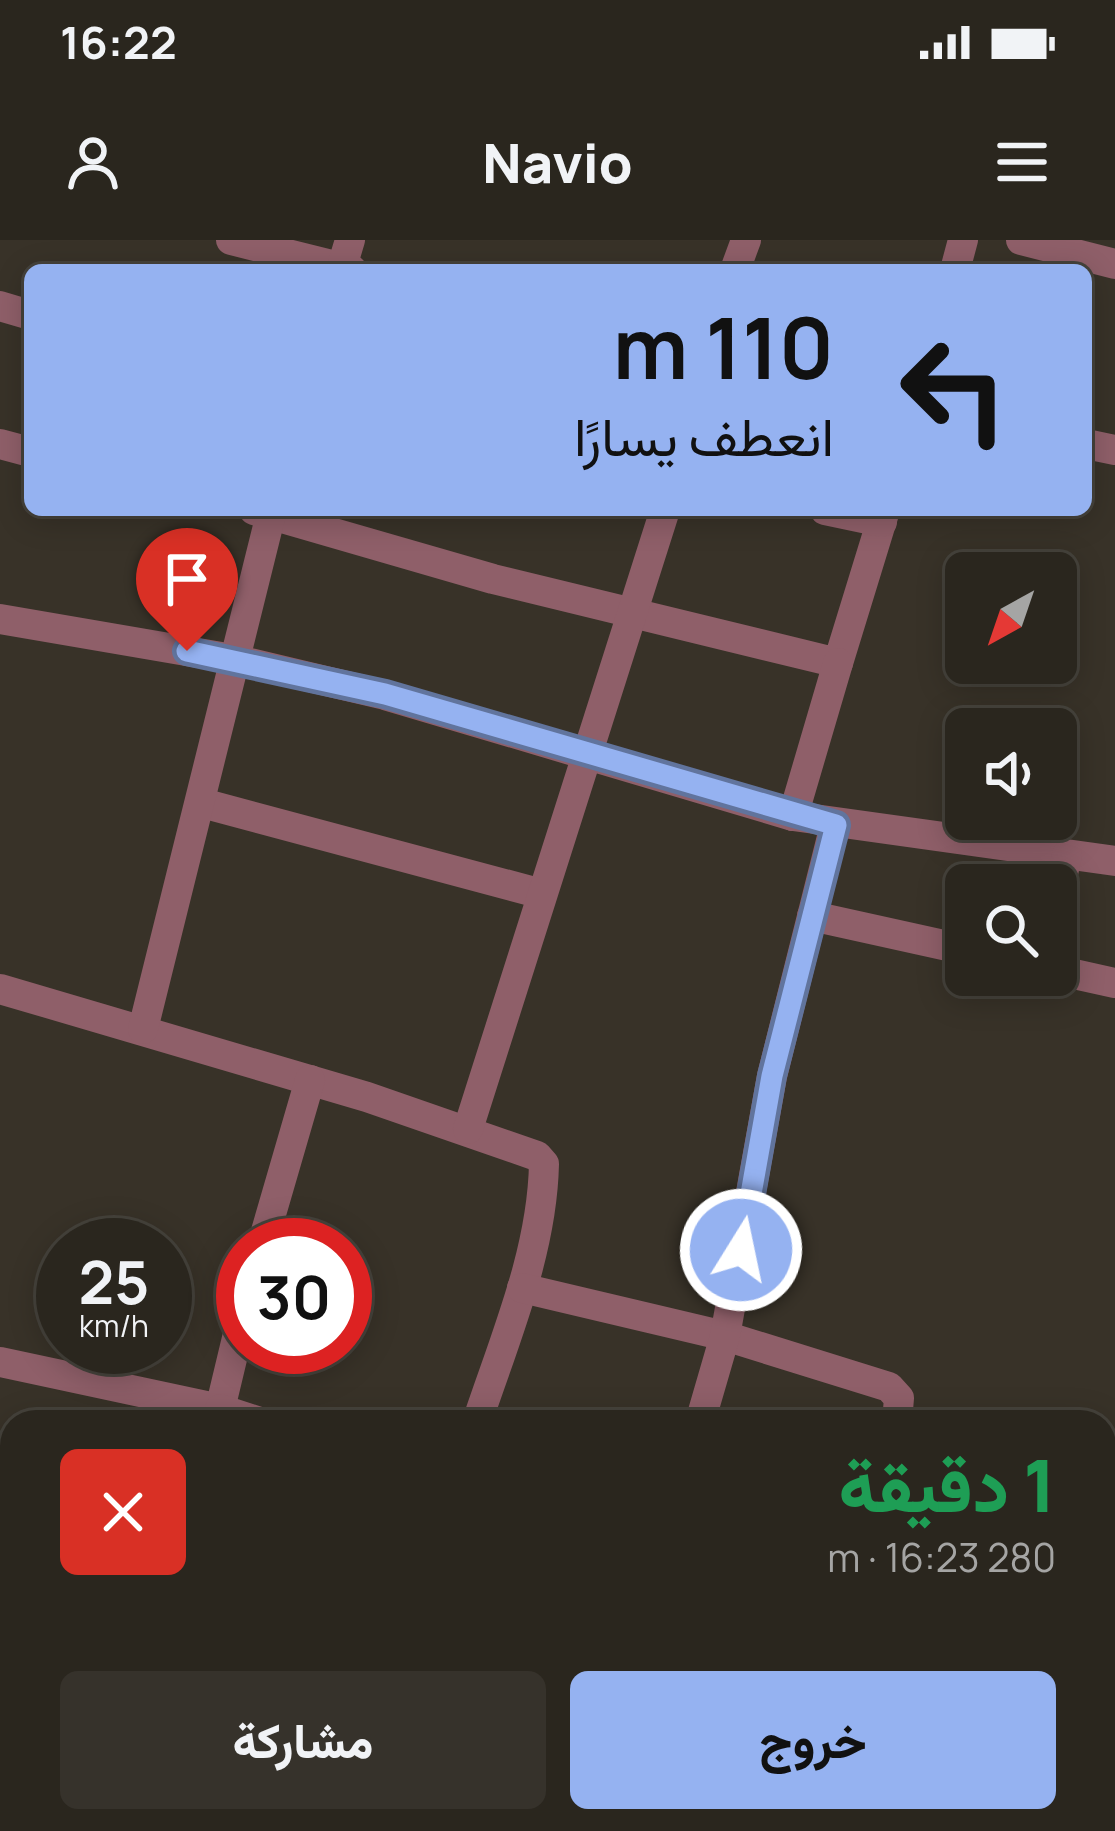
<!DOCTYPE html>
<html lang="ar">
<meta charset="utf-8">
<style>
:root{--surface:#2a261e;--page:#36322b;--text:#f1f3f6;--muted:#a5a5a4;--line:#46433c;--accent:#95b2f1}
body{margin:0;font-family:Manrope,Vazirmatn,sans-serif;background:var(--page);color:var(--text);direction:rtl;height:100vh;display:flex;flex-direction:column;font-size:45px;white-space:nowrap}
*{box-sizing:border-box;margin:0}
p{font-size:39px;color:var(--muted)}
.icon{flex:none;width:66px;height:66px;fill:none;stroke:currentColor;stroke-width:2;stroke-linecap:round;stroke-linejoin:round}
.map{position:relative;flex:1;overflow:hidden;direction:ltr}
.details{position:absolute;left:0px;top:1170px;width:1116px;height:423px;display:flex;flex-direction:column;background:var(--surface);border-radius:36px 36px 0 0;box-shadow:0 6px 30px #0003,0 0 0 3px var(--line);direction:rtl}
.details>*{flex:none}
.hud{position:absolute;left:24px;top:24px;width:1068px;height:252px;border-radius:18px;box-shadow:0 6px 30px #0003,0 0 0 3px var(--line);direction:rtl;background:#95b2f1;color:#111;overflow:hidden}
.needle{width:78px;rotate:220deg}
.buttons{position:absolute;left:945px;top:312px;display:grid;gap:24px}
.buttons a{display:grid;place-items:center;width:132px;height:132px;border-radius:18px;background:var(--surface);box-shadow:0 6px 30px #0003,0 0 0 3px var(--line);font-size:60px}
.speed{position:absolute;left:36px;top:978px;display:flex;gap:24px;font-size:60px;font-weight:700;text-align:center}
.speed>*{display:grid;place-content:center;width:156px;height:156px;border-radius:50%;background:var(--surface);box-shadow:0 6px 30px #0003,0 0 0 3px var(--line);line-height:1}
.speed small{font-size:30px;font-weight:400}
.speed .limit{border:18px solid #d22;background:#fff;color:#111}
.pin{position:absolute;display:grid;place-items:center;width:102px;height:102px;color:#fff;margin:-123px -51px;border-radius:50% 50% 50% 0;rotate:-45deg;box-shadow:0 0 12px #0007}
.pin .icon{rotate:45deg}
.me{position:absolute;width:132px;margin:-66px;rotate:10deg;stroke-linejoin:round;filter:drop-shadow(0 0 9px #0008)}
.turn{display:flex;align-items:center;gap:42px;height:252px;padding:0 60px;font-size:54px}
.turn .icon{width:156px;height:156px;stroke-width:2.5}
.turn b{display:block;font-size:84px;line-height:102px}
.round{display:grid;place-items:center;flex:none;width:126px;height:126px;border-radius:18px;background:var(--page)}
.summary{display:flex;align-items:center;justify-content:space-between;height:204px;padding:0 60px}
h1{font-size:72px;font-weight:800;line-height:90px;color:#1e9e55}
.action{display:flex;gap:24px;margin-top:auto;padding:24px 60px}
.action a{flex:1;height:138px;border-radius:18px;background:var(--accent);color:#111;font-size:48px;font-weight:800;line-height:138px;text-align:center}
.action a+a{background:var(--page);color:var(--text)}
.status{display:flex;justify-content:space-between;align-items:center;height:84px;padding:0 60px;background:var(--surface);direction:ltr}
.status svg{height:33px;fill:currentColor}
header{display:flex;justify-content:space-between;align-items:center;height:156px;padding:0 60px;background:var(--surface);font-size:54px;font-weight:800}
.map>svg:first-child{display:block}
.lines{fill:none;stroke-linecap:round;stroke-linejoin:round}
.minor{stroke:#8f5f69;stroke-width:30}
.route-casing{stroke:#61749d;stroke-width:30}
.route{stroke:#95b2f1;stroke-width:21}
</style>
<div class="status"><b>16:22</b><svg viewBox="0 0 49 12"><path d="M0 12V9h3v3zM5 12V6h3v6zM10 12V3h3v9zM15 12V0h3v12zM26 1h20v11H26zM47 4h2v5h-2z"/></svg></div>
<header><svg class="icon" aria-label="menu" viewBox="0 0 24 24"><path d="M4 6h16M4 12h16M4 18h16"/></svg>Navio<svg class="icon" aria-label="person" viewBox="0 0 24 24"><circle cx="12" cy="8" r="4"/><path d="M4 21q1-7 8-7t8 7"/></svg></header>
<div class="map">
<svg width="1115" height="1591" viewBox="0 0 1115 1591">
<rect width="100%" height="100%" fill="#383228"/>
<g class="lines">
<g class="minor">
<path d="M231 0 352 30"/>
<path d="M1021 0 1115 24"/>
<path d="M341 30 350 0"/>
<path d="M735 30 746 0"/>
<path d="M955 30 963 0"/>
<path d="M0 66 30 75"/>
<path d="M0 204 30 212"/>
<path d="M1086 204 1115 210"/>
<path d="M254 270 493 339 838 423 885 270"/>
<path d="M825 270 882 282"/>
<path d="M0 379 233 419 385 455 793 576 1115 621"/>
<path d="M202 563 542 654"/>
<path d="M793 576 838 423"/>
<path d="M1056 667 1067 615"/>
<path d="M812 676 966 710"/>
<path d="M1056 730 1115 743"/>
<path d="M0 749 367 857 537 916 544 924C542 1013 505 1098 477 1182"/>
<path d="M143 789 272 270"/>
<path d="M468 889 665 270"/>
<path d="M262 1005 310 840"/>
<path d="M522 1048 725 1096 889 1147 899 1158 897 1182"/>
<path d="M0 1122 220 1169 243 1073"/>
<path d="M220 1169 260 1182"/>
<path d="M700 1182 725 1096 772 836 835 585"/>
<path d="M0 1398 12 1401"/>
<path d="M0 1459 12 1462"/>
<path d="M0 1526 12 1529"/>
<path d="M228 1581 262 1591"/>
<path d="M487 1581 529 1591"/>
<path d="M730 1581 771 1591"/>
</g>
</g>
<g class="lines">
<defs>
<path id="route" d="M187 411 385 454 836 585 772 836 741 1010"/>
</defs>
<use href="#route" class="route-casing"/>
<use href="#route" class="route"/>
</g>
</svg>
<div class="buttons">
<a><svg class="needle" viewBox="-14 -14 28 28"><path d="M0-13l5 13h-10z" fill="#e53935"/><path d="M0 13l5-13h-10z" fill="#a5a5a4"/></svg></a>
<a><svg class="icon" aria-label="sound" viewBox="0 0 24 24"><path d="M4 9h4l5-4v14l-5-4H4zM17 9q2 3 0 6"/></svg></a>
<a><svg class="icon" aria-label="search" viewBox="0 0 24 24"><circle cx="10" cy="10" r="6"/><path d="M15 15l6 6"/></svg></a>
</div>
<div class="speed"><div>25<small>km/h</small></div><div class="limit">30</div></div>
<div class="pin" style="left:187px;top:411px;background:#d93025"><svg class="icon" aria-label="arrive" viewBox="0 0 24 24"><path d="M6 21V4h12l-3 4 3 4H6"/></svg></div>
<svg class="me" style="left:741px;top:1010px" viewBox="-20 -20 40 40"><circle r="17" fill="#95b2f1" stroke="#fff" stroke-width="3"/><path d="M0-11L8 9 0 5-8 9z" fill="#fff"/></svg>
<div class="hud">
<div class="turn"><svg class="icon" aria-label="left" viewBox="0 0 24 24"><path d="M17 20v-9H6M10 6l-5 5 5 5"/></svg><div><b>110 m</b>انعطف يسارًا</div></div>
</div>
<section class="details">
<div class="summary"><div><h1>1 دقيقة</h1><p>280 m · 16:23</p></div><a class="round" style="background:#d93025;color:#fff"><svg class="icon" aria-label="close" viewBox="0 0 24 24"><path d="M6 6l12 12M18 6L6 18"/></svg></a></div>
<div class="action"><a>خروج</a><a>مشاركة</a></div>
</section>
</div>
